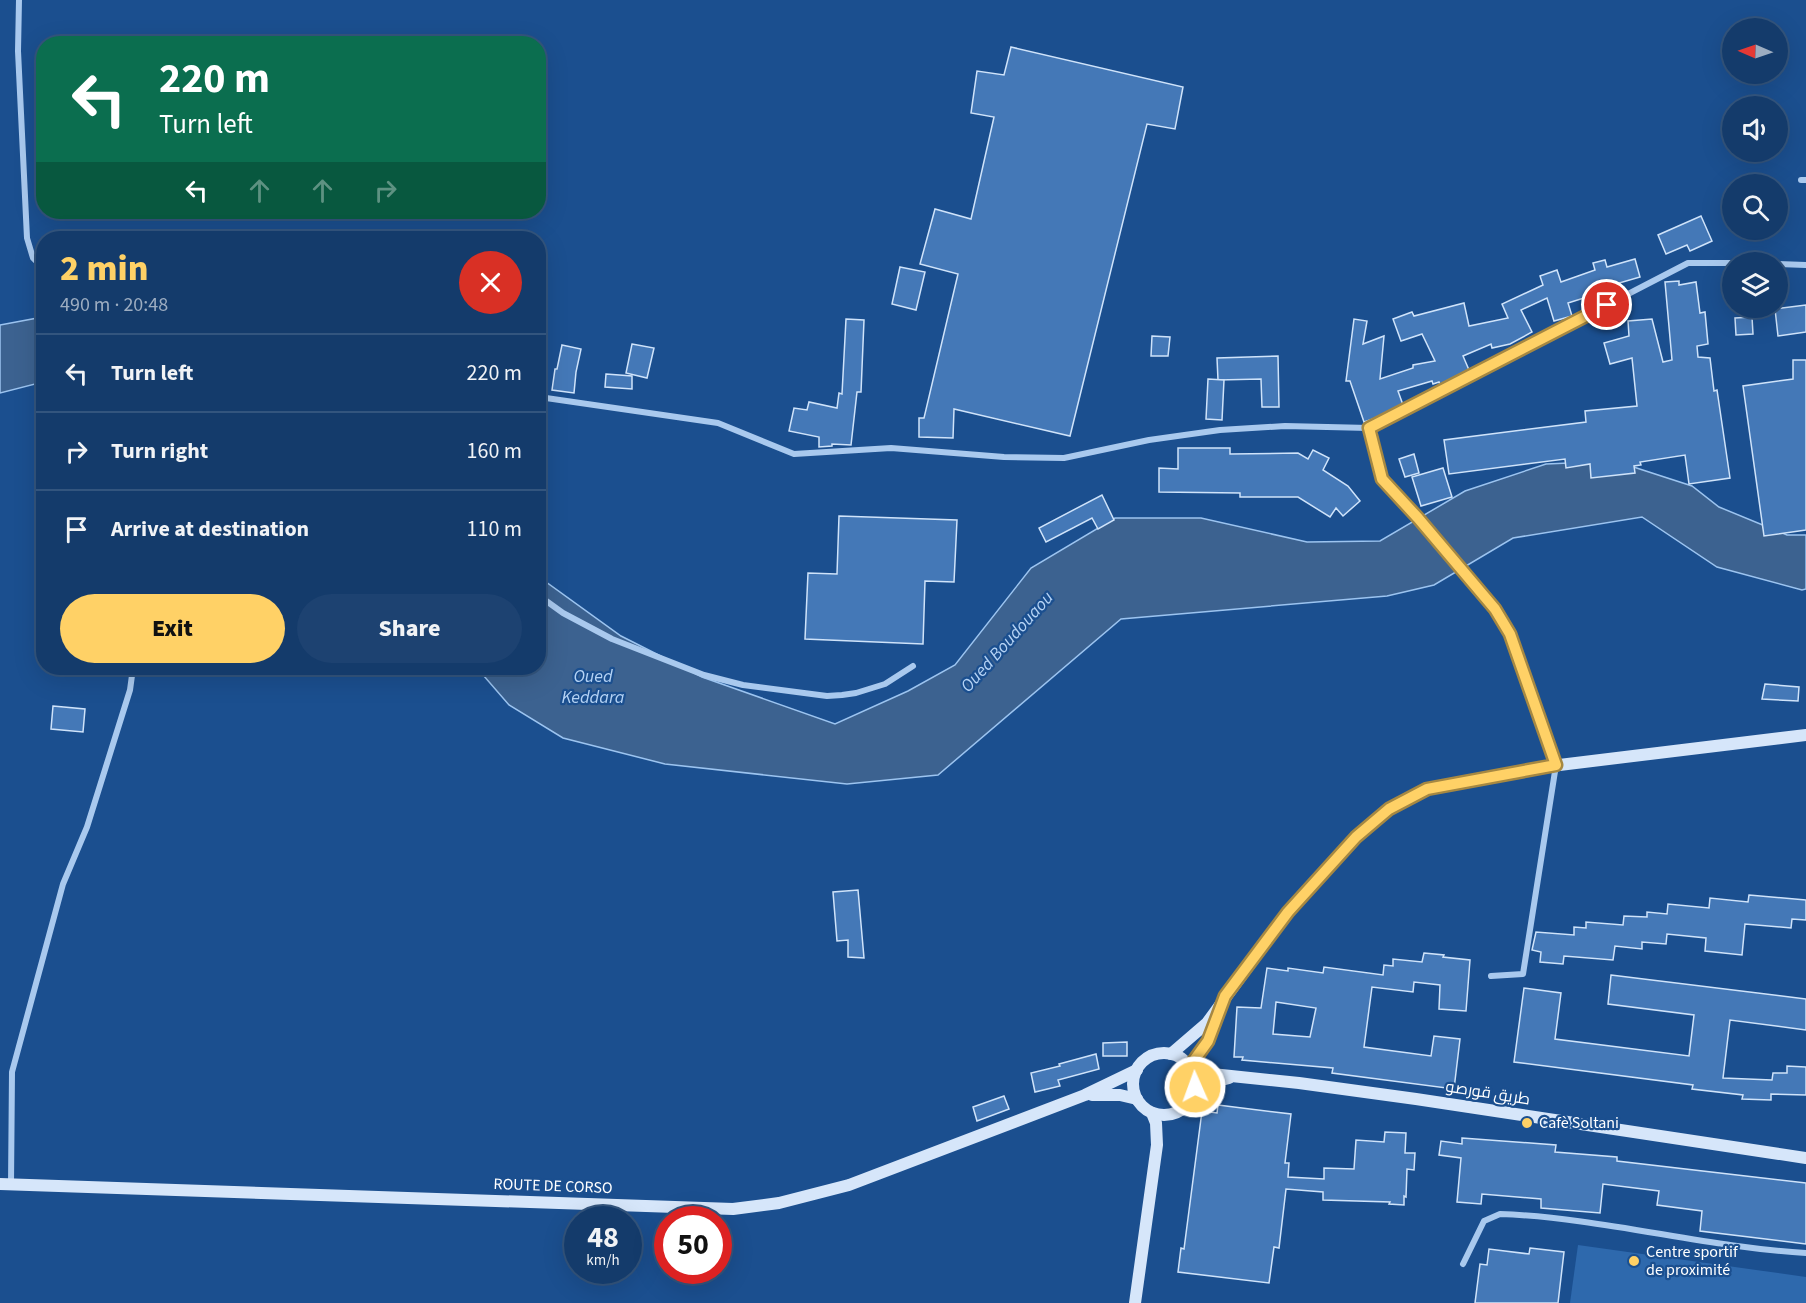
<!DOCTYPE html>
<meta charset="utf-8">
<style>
:root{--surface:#143b6b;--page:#1d4271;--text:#f1f3f6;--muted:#9dadc1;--line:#33557e;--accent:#ffd166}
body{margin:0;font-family:"Source Sans 3",Cairo,sans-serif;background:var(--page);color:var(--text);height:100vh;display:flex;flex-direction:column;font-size:22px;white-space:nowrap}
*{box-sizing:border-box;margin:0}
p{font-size:20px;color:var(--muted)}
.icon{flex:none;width:33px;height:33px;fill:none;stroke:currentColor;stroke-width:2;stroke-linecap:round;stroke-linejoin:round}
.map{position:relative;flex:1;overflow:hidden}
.panel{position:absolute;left:36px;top:231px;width:510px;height:444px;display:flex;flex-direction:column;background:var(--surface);border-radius:24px;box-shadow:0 6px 24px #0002,0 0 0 2px var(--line)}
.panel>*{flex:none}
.banner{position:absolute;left:36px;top:36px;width:510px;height:183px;border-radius:24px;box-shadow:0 6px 24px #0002,0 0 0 2px var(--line);background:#0b6e4f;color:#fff;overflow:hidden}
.needle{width:39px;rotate:272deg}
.tools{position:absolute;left:1722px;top:18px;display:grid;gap:12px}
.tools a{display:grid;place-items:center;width:66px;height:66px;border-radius:50%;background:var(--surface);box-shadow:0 6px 24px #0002,0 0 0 2px var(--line);font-size:30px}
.speed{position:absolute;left:564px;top:1206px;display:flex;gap:12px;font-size:30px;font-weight:700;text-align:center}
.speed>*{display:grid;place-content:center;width:78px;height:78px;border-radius:50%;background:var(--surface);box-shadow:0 6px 24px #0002,0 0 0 2px var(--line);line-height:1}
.speed small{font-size:15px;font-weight:400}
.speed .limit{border:9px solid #d22;background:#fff;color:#111}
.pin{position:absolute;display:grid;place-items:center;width:51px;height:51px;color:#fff;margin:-26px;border:3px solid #fff;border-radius:50%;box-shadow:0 2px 6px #0007}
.me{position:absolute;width:66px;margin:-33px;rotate:358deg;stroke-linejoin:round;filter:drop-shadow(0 0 4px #0008)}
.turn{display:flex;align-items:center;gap:21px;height:126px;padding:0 24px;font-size:27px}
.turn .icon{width:78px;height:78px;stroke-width:2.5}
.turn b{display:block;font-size:42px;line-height:51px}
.lanes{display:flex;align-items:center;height:57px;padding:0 24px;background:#0003;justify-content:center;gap:30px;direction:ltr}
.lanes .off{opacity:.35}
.round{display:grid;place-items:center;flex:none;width:63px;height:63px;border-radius:32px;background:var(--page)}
.head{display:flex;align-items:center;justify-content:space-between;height:102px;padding:0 24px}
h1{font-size:36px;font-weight:800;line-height:45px;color:var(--accent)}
.primary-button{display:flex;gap:12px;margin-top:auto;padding:12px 24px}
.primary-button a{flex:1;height:69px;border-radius:36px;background:var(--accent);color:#111;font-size:24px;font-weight:800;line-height:69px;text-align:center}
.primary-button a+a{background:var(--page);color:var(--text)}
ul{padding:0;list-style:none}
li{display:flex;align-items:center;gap:18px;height:78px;padding:0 24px;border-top:2px solid var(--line)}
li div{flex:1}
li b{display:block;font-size:22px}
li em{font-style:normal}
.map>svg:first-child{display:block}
.green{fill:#2e69ad}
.water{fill:#3c6290;stroke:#9cc4f0;stroke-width:1.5}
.building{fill:#4478b7;stroke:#cfe3fa;stroke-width:1.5;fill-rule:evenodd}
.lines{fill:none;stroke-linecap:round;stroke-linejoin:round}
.street{stroke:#a9c9ee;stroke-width:6}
.secondary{stroke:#d6e6fa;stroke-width:12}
.route-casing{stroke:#a68842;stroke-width:15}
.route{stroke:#ffd166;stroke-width:10}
.poi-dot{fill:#ffd166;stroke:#1b4f8f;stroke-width:2}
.labels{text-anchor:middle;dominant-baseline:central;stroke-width:4.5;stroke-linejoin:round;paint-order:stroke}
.street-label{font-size:16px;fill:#fff;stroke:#1b4f8f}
.poi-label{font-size:16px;fill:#fff;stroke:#1b4f8f;text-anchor:start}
.water-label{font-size:18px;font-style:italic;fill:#b5d3f5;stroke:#1b4f8f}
</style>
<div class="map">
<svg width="1806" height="1303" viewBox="0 0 1806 1303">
<rect width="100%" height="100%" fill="#1b4f8f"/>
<path class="green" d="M1578 1245 1806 1277V1303H1570Z"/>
<g class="water">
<path d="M43 317V382L0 393V325Z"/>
<path d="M1615 461 1692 486 1719 507 1787 535H1806V589L1802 590 1717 567 1642 517 1513 538 1434 585 1387 596 1121 619 938 775 847 784 665 764 563 738 509 705 477 668H538L539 577 621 636 702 677 835 724 908 691 955 665 1031 568 1115 518H1201L1307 542 1380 541 1465 491 1546 464Z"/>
</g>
<g class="building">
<path d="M1011 47 1183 87 1175 129 1147 124 1070 436 954 409 953 438 919 437V418H924L958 274 920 264 935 209 971 219 994 117 971 113 977 71 1004 75Z"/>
<path d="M1701 216 1712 241 1690 251 1687 245 1666 254 1658 235Z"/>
<path d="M1635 259 1640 277 1602 288 1603 292 1568 303 1572 316 1554 321 1547 298 1521 310 1532 332 1510 344 1492 348 1491 344 1463 356 1469 370 1440 385 1439 382 1433 384 1432 381 1398 391 1403 405 1379 417 1364 422 1350 381H1346L1354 319 1367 321 1363 344 1384 336 1380 379 1413 368V365L1435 361 1422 334 1401 341 1393 319 1412 312 1414 316 1464 303 1469 326 1508 318 1502 304 1543 285 1540 276 1557 270 1561 282 1595 270 1593 263 1605 260 1607 267Z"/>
<path d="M900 267 925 272 916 310 892 304Z"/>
<path d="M1679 281V285L1696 282 1700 313 1705 312 1708 344 1697 346 1698 357 1710 358 1714 391 1717 390 1730 478 1689 484 1685 455 1640 462 1641 465 1634 466 1635 473 1591 478 1590 464 1566 468 1565 459 1449 474 1444 440 1586 422 1585 411 1637 406 1632 358 1610 364 1604 343 1629 336 1628 321 1652 319 1663 362 1672 360 1665 282Z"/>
<path d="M1806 305V332L1778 336 1775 309Z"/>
<path d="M1752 317 1753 334 1736 335 1735 318Z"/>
<path d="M846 319 864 320 861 392H857L851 445 832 444V446L819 447V437L789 431 794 408 807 410 809 402 837 408 839 393 842 394Z"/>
<path d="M1152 336 1170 337 1168 356H1151Z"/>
<path d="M632 344 654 348 647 378 626 373Z"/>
<path d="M562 345 581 349 576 372 574 393 552 390 555 369H557Z"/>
<path d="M1278 356 1279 407H1262L1261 379 1218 380 1217 358Z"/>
<path d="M1793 360H1806V530L1764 536 1743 386 1793 379Z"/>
<path d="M606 374 632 376V389L605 387Z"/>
<path d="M1208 379 1224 380 1222 420 1206 419Z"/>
<path d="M1178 448H1230V454L1298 453 1308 459 1313 450 1329 458 1323 470 1348 486 1360 501 1343 516 1336 508 1330 517 1298 497H1240V493L1159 492V468L1178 469Z"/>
<path d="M1414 454 1419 473 1405 477 1399 459Z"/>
<path d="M1443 468 1452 497 1421 506 1412 477Z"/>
<path d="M1102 495 1114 520 1098 529 1092 518 1046 542 1039 528Z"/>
<path d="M839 516 957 520 954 582 925 581 923 644 805 639 808 573 837 574Z"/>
<path d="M1765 684 1799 687 1798 701 1762 699Z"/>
<path d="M53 706 85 709 83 732 51 729Z"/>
<path d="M858 890 864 958 848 957V940L837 941 833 892Z"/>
<path d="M1749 895 1806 900V920L1792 919 1791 928 1745 924 1742 955 1705 951 1706 938 1667 934 1666 944 1642 942V949L1615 946 1613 960 1564 956 1563 964 1540 962 1541 952 1532 950 1536 932 1574 935V927L1586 928V922L1623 925 1624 916 1647 917V912L1667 914 1668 904 1709 908 1710 898 1748 902Z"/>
<path d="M1424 953 1444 955 1443 957 1470 960 1466 1011 1439 1009 1440 985 1414 982 1413 992 1372 987 1364 1047 1431 1056 1434 1036 1460 1039 1454 1089 1332 1073 1333 1068 1242 1060 1243 1057H1234L1237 1007 1261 1008 1267 968 1288 971V968L1323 973 1324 967 1383 975 1384 965 1393 966V959L1422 962ZM1276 1002 1316 1008 1310 1037 1273 1034Z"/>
<path d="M1611 975 1806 999V1030L1730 1020 1723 1078 1772 1080 1773 1073H1787V1066L1806 1067V1095L1771 1094V1100L1742 1099 1743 1095 1692 1089 1693 1085 1514 1062 1524 988 1561 993 1555 1039 1689 1056 1694 1015 1608 1004Z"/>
<path d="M1127 1042V1056H1103V1043Z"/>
<path d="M1096 1054 1099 1069 1058 1080 1060 1086 1035 1092 1031 1073 1060 1066 1059 1064Z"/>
<path d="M1004 1096 1009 1109 977 1121 973 1107Z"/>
<path d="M1218 1105 1291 1114 1285 1163H1289L1288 1177 1324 1179V1168L1354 1169 1356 1140 1384 1142 1385 1132 1406 1133 1405 1153H1415L1414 1170 1407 1169 1406 1197 1404 1196V1205L1389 1204 1390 1202 1323 1200V1192L1286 1189 1279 1248 1274 1247 1269 1283 1178 1272 1181 1248 1184 1249 1202 1111 1217 1113Z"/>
<path d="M1462 1138 1556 1145 1555 1152 1617 1157V1161L1806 1183V1244L1700 1231 1702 1211 1657 1205 1659 1191 1603 1184 1600 1213 1541 1208V1199L1482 1194 1481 1204 1457 1202 1461 1158 1439 1155 1441 1141 1462 1144Z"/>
<path d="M1530 1248 1564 1252 1558 1303H1475L1480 1264 1487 1265 1489 1249 1529 1254Z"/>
</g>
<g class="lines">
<g class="street">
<path d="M19 0 18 51 27 238 33 258 44 269"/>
<path d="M1801 180H1806"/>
<path d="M1778 264 1806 265"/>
<path d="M538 395 546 398 718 423 794 454 891 448 1004 457 1064 458 1149 440 1220 430 1285 426 1369 428 1688 263H1732"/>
<path d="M1369 428 1382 479 1418 518 1495 609 1510 634 1556 765 1523 974 1491 976"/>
<path d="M538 595 563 613 612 639 704 675 743 685 827 696 842 695 856 693 885 684 913 666"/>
<path d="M11 1184 12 1072 63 884 87 827 130 690 133 668"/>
<path d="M1463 1264 1484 1221 1500 1214C1604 1218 1704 1247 1806 1253"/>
</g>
<g class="secondary">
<circle cx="1164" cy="1084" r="31"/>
<path d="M1171 1054 1207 1023 1288 912 1356 837 1389 809 1427 789 1543 767 1806 735"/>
<path d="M1190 1066 1208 1041 1218 1014"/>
<path d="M1192 1069 1212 1074 1299 1083 1416 1099 1806 1158"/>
<path d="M1194 1091 1214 1082 1229 1078"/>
<path d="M1092 1095H1120L1137 1099"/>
<path d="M0 1184 733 1209 779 1203 849 1185 1085 1095 1137 1070"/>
<path d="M1135 1303 1157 1145 1156 1123 1152 1113"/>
</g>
</g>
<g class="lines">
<defs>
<path id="route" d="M1195 1087V1077L1190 1066 1208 1041 1225 996 1288 912 1356 837 1389 809 1427 789 1556 765 1510 634 1495 609 1418 518 1382 479 1369 428 1607 305"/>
</defs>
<use href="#route" class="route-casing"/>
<use href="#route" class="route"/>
</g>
<g class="poi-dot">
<circle cx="1527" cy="1123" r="6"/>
<circle cx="1634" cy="1261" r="6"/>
</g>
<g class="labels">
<g class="street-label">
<text transform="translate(1488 1093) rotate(9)">طريق قورصو</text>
<text transform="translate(553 1186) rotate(2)">ROUTE DE CORSO</text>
</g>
<g class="poi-label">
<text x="1539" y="1123">Cafè Soltani</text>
<text x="1646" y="1252">Centre sportif<tspan x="1646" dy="18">de proximité</tspan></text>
</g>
<g class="water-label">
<text transform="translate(1007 642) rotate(-48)">Oued Boudouaou</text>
<text x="593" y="676">Oued<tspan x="593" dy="21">Keddara</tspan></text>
</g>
</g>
</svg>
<div class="tools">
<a><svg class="needle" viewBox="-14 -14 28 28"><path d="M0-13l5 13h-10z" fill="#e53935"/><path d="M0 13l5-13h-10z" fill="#9dadc1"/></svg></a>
<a><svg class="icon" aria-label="sound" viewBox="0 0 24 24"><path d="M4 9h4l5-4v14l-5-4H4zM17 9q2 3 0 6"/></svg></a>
<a><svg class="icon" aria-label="search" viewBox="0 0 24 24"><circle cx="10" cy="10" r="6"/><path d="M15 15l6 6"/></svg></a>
<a><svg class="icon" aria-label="layers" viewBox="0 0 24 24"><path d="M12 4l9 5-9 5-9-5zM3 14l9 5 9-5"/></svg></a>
</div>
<div class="speed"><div>48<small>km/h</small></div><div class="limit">50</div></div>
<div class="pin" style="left:1607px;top:305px;background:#d93025"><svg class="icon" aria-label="arrive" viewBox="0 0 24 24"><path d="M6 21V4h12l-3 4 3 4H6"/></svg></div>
<svg class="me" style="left:1195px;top:1087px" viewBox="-20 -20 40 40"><circle r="17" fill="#ffd166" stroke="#fff" stroke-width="3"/><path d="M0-11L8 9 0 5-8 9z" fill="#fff"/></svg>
<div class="banner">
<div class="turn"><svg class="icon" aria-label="left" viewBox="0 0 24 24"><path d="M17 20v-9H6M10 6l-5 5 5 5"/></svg><div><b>220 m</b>Turn left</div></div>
<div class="lanes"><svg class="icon" aria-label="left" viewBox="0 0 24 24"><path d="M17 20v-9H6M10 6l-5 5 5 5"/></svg><svg class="icon off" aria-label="ahead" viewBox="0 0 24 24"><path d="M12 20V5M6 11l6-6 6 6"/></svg><svg class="icon off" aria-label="ahead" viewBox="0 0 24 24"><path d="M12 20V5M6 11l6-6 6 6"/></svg><svg class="icon off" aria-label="right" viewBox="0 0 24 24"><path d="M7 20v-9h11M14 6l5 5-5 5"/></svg></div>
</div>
<section class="panel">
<div class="head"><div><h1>2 min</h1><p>490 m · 20:48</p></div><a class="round" style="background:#d93025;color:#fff"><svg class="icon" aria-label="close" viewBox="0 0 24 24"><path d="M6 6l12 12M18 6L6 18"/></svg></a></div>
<ul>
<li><svg class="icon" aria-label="left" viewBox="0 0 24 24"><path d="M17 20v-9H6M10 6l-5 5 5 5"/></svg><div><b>Turn left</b></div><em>220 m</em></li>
<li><svg class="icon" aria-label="right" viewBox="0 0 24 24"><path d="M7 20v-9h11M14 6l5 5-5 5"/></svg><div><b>Turn right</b></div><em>160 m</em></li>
<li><svg class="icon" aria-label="arrive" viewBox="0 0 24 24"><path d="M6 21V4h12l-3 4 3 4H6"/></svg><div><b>Arrive at destination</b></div><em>110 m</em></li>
</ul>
<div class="primary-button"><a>Exit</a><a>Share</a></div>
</section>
</div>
